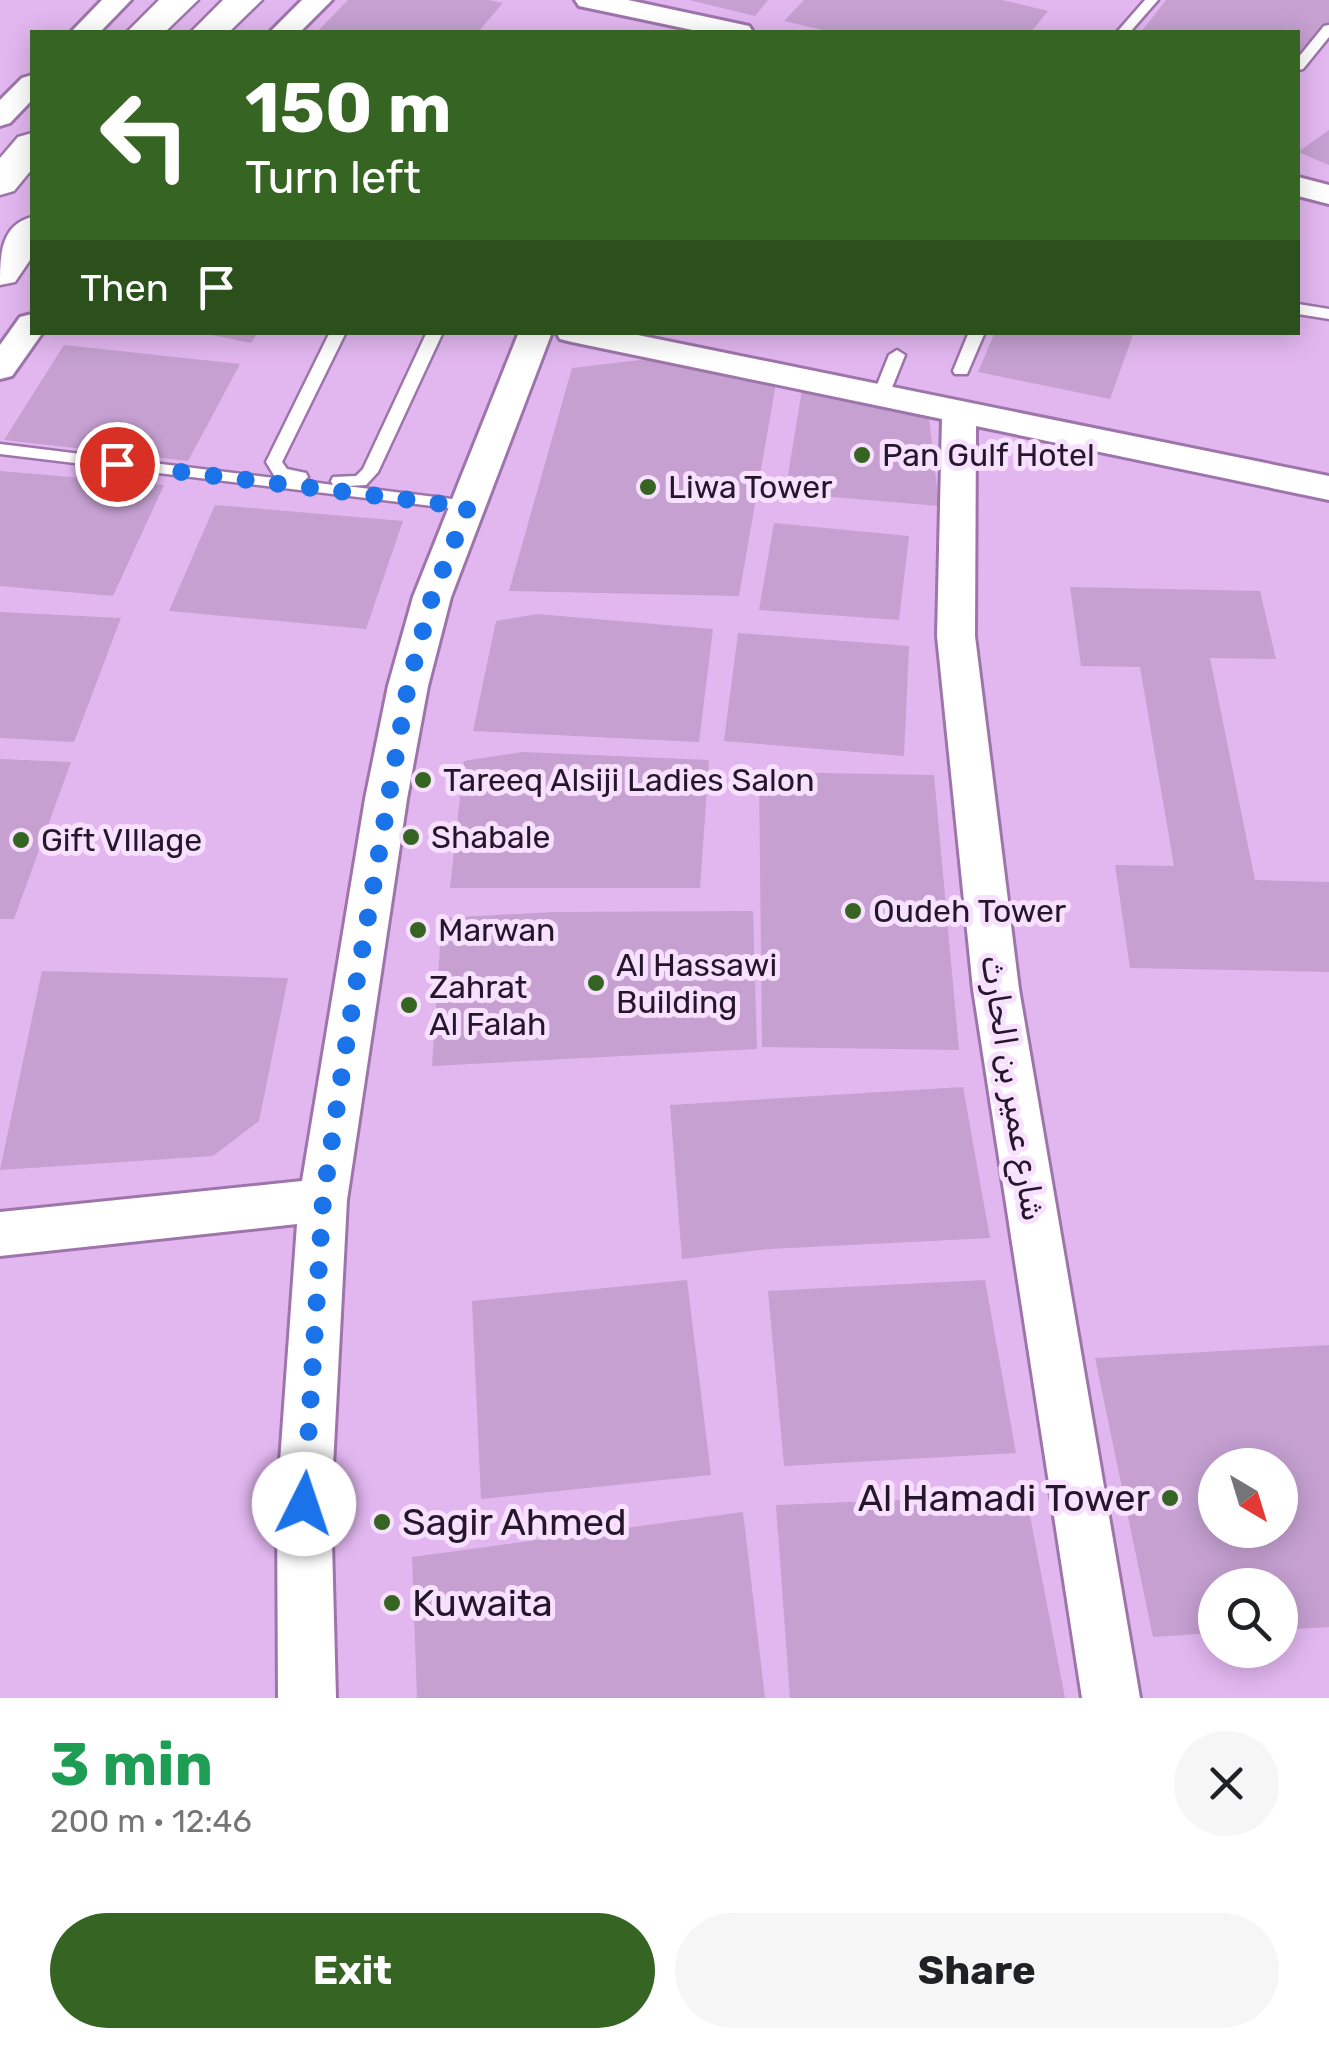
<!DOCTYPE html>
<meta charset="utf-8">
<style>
:root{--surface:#fff;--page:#f6f6f6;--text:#202124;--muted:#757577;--accent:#366423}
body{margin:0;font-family:Rubik,Vazirmatn,sans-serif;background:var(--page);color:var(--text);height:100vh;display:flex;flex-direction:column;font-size:38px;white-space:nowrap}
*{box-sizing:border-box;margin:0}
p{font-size:32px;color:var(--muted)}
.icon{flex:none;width:55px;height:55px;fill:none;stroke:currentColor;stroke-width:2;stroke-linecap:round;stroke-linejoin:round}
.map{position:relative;height:1698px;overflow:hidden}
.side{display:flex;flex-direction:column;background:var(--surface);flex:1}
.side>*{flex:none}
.guide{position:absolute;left:30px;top:30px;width:1270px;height:305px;border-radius:0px;box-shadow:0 5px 25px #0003;background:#366423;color:#fff;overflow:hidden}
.needle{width:65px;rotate:142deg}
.controls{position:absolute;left:1198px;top:1448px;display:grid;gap:20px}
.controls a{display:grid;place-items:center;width:100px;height:100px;border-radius:50%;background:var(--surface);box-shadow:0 5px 25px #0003;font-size:50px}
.pin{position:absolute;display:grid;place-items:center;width:85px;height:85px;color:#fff;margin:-42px;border:5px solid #fff;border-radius:50%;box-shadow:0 2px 10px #0007}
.me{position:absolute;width:110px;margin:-55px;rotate:4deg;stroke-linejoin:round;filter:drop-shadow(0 0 8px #0008)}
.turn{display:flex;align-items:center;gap:35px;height:210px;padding:0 50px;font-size:45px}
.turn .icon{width:130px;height:130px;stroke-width:2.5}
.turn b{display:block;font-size:70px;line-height:85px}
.then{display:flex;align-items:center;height:95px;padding:0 50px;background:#0003;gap:20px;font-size:38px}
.round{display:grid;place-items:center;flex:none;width:105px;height:105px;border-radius:52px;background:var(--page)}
.head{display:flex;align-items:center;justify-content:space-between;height:170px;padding:0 50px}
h1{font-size:60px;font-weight:700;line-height:75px;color:#1e9e55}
.primary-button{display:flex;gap:20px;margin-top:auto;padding:20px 50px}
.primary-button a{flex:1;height:115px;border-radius:60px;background:var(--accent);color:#fff;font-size:40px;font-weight:700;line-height:115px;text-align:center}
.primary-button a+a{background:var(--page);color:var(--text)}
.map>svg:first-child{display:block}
.building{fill:#c5a0d1;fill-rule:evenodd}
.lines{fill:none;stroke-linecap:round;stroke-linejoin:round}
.lane-casing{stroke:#9e75ab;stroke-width:5}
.street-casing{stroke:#9e75ab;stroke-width:6}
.primary-casing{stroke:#9e75ab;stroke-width:5}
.lane{fill:#fff;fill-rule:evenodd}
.street{fill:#fff;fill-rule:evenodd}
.primary{fill:#fff;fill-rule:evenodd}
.route{stroke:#1a73e8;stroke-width:18;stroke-dasharray:0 32.4}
.poi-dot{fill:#366423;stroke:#f7e1fe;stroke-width:4}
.labels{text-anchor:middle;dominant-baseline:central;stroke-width:10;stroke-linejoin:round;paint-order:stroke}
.poi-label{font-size:32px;fill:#26162b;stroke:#f7e1fe;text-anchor:start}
.street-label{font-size:32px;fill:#26162b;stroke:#f7e1fe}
.near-poi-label{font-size:38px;fill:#26162b;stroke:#f7e1fe;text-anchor:start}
</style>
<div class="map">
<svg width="1329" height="1698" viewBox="0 0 1329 1698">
<rect width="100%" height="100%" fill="#e2b7f0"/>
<g class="building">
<path d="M348 0H488L503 3 478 32H317Z"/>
<path d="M689 0H768L755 16Z"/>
<path d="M804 0H1002L1048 11 1031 32H831L784 21Z"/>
<path d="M1166 0H1329V23L1298 58V32H1141Z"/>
<path d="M1329 130V165L1298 152Z"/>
<path d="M197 332H258L251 343Z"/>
<path d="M995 332H1134L1110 399 978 372Z"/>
<path d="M64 345 240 364 188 461 4 440Z"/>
<path d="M640 360 697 364 701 370 731 372 735 379 776 383 739 596 509 591 572 368Z"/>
<path d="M802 390 929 418 939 506 785 493Z"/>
<path d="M0 471 164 485 113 596 0 586Z"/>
<path d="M215 505 403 521 366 629 169 611Z"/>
<path d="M774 523 909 536 899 620 759 610Z"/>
<path d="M1070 587 1260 591 1276 659 1210 658 1255 880 1329 882V972L1130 968 1115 865 1174 866 1140 667 1081 666Z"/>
<path d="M0 612 121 618 74 742 0 738Z"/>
<path d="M537 614 713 629 699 742 473 731 496 621Z"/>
<path d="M738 633 909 646 904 756 724 741Z"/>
<path d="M522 752 709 760 700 888H450L464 761Z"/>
<path d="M0 759 71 762 14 919H0Z"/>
<path d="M759 772 934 775 959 1050 762 1047Z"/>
<path d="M753 911 757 1049 432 1066 442 918 554 912Z"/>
<path d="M42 971 288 978 259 1121 213 1156 0 1170Z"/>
<path d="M963 1087 990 1238 769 1249 682 1259 670 1105Z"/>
<path d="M687 1280 711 1475 481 1499 472 1301Z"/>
<path d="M985 1280 1016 1453 784 1466 768 1291Z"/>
<path d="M1329 1345V1627L1280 1630V1585H1215V1633L1153 1637 1095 1358ZM1215 1465H1280V1530H1215Z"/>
<path d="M1026 1495 1065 1698H790L776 1505Z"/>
<path d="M743 1512 765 1698H417L412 1557Z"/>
</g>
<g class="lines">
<defs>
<g id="lane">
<path d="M1145 0H1158L1130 32H1117Z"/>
<path d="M1329 25V37L1303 69 1298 70V58L1324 26Z"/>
<path d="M1298 304 1329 309V319L1298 314Z"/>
<path d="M330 332H346L282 462 287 469 306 473 308 477 304 481 333 485 331 481 333 477 356 476 363 469 427 332H443L378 472 366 485 346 486 468 501 474 503 477 507 474 511 0 454V444L282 479 275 477 266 462Z"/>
<path d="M969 332H985L967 374H955L953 371Z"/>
<path d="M897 350 905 355 889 395 887 398H875L873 395 889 355Z"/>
</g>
<g id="street">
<path d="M102 0H131L100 32H71Z"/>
<path d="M302 0H332L300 32H270Z"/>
<path d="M575 0H628L749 26 753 32H702L579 6Z"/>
<path d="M32 75V100L10 123 0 126V100L22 78Z"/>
<path d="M1298 177 1329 185V204L1298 196Z"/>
<path d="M32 314V332H43L12 376 0 379V345L20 317Z"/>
<path d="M519 332H552L451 597 428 686 407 799 347 1200 331 1504 336 1698H278L277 1504 297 1224 0 1256V1212L302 1181 365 799 388 686 413 597Z"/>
<path d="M556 332H623L1329 476V500L976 426 975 636 1019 989 1140 1698H1082L973 989 937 636 942 419 572 342 560 339Z"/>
</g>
<g id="primary">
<path d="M159 0H198L165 32H127Z"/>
<path d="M223 0H262L229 32H191Z"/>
<path d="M32 133V169L14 191 0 195V158L18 137Z"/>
<path d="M32 217V257L15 282 0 285C0 256 0 225 32 217Z"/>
</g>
</defs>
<use href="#lane" class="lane-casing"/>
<use href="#street" class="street-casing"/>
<use href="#primary" class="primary-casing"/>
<use href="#lane" class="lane"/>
<use href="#street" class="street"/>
<use href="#primary" class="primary"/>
</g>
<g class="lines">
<path class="route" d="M117 464 468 507 432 597 408 686 349 1026 323 1200 304 1504"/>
</g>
<g class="poi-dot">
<circle cx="862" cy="455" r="10"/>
<circle cx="648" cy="487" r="10"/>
<circle cx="423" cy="780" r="10"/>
<circle cx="411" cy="837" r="10"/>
<circle cx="21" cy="840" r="10"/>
<circle cx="853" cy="911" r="10"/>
<circle cx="418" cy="930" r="10"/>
<circle cx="596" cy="983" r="10"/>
<circle cx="409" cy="1005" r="10"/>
<circle cx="1170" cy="1498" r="10"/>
<circle cx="382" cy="1522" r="10"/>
<circle cx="392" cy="1603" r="10"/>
</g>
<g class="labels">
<g class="poi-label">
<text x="882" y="455">Pan Gulf Hotel</text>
<text x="668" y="487">Liwa Tower</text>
<text x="443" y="780">Tareeq Alsiji Ladies Salon</text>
<text x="431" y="837">Shabale</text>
<text x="41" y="840">Gift VIllage</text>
<text x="873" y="911">Oudeh Tower</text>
<text x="438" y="930">Marwan</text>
<text x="616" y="965">Al Hassawi<tspan x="616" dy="37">Building</tspan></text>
<text x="429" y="987">Zahrat<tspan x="429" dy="37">Al Falah</tspan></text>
</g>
<g class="street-label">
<text transform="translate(1013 1088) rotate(81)">شارع عمير بن الحارث</text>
</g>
<g class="near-poi-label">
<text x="1150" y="1498" text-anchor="end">Al Hamadi Tower</text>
<text x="402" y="1522">Sagir Ahmed</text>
<text x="412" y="1603">Kuwaita</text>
</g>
</g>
</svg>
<div class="controls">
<a><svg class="needle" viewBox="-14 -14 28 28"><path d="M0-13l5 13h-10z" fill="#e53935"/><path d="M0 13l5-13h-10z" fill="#757577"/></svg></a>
<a><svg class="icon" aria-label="search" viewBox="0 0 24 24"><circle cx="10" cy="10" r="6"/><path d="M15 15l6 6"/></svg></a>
</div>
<div class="pin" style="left:117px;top:464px;background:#d93025"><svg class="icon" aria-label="arrive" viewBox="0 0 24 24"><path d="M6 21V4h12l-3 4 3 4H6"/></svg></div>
<svg class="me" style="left:304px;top:1504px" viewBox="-20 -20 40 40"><circle r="19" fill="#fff"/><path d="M0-13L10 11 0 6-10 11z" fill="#1a73e8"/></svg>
<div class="guide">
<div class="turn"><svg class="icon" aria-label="left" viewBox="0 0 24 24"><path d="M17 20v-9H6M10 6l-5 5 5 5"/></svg><div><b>150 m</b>Turn left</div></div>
<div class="then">Then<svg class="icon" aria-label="arrive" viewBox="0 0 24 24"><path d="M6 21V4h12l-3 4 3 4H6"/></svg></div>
</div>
</div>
<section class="side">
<div class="head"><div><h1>3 min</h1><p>200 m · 12:46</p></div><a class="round"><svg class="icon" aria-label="close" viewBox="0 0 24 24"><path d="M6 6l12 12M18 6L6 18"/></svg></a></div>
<div class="primary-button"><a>Exit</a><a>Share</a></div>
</section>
